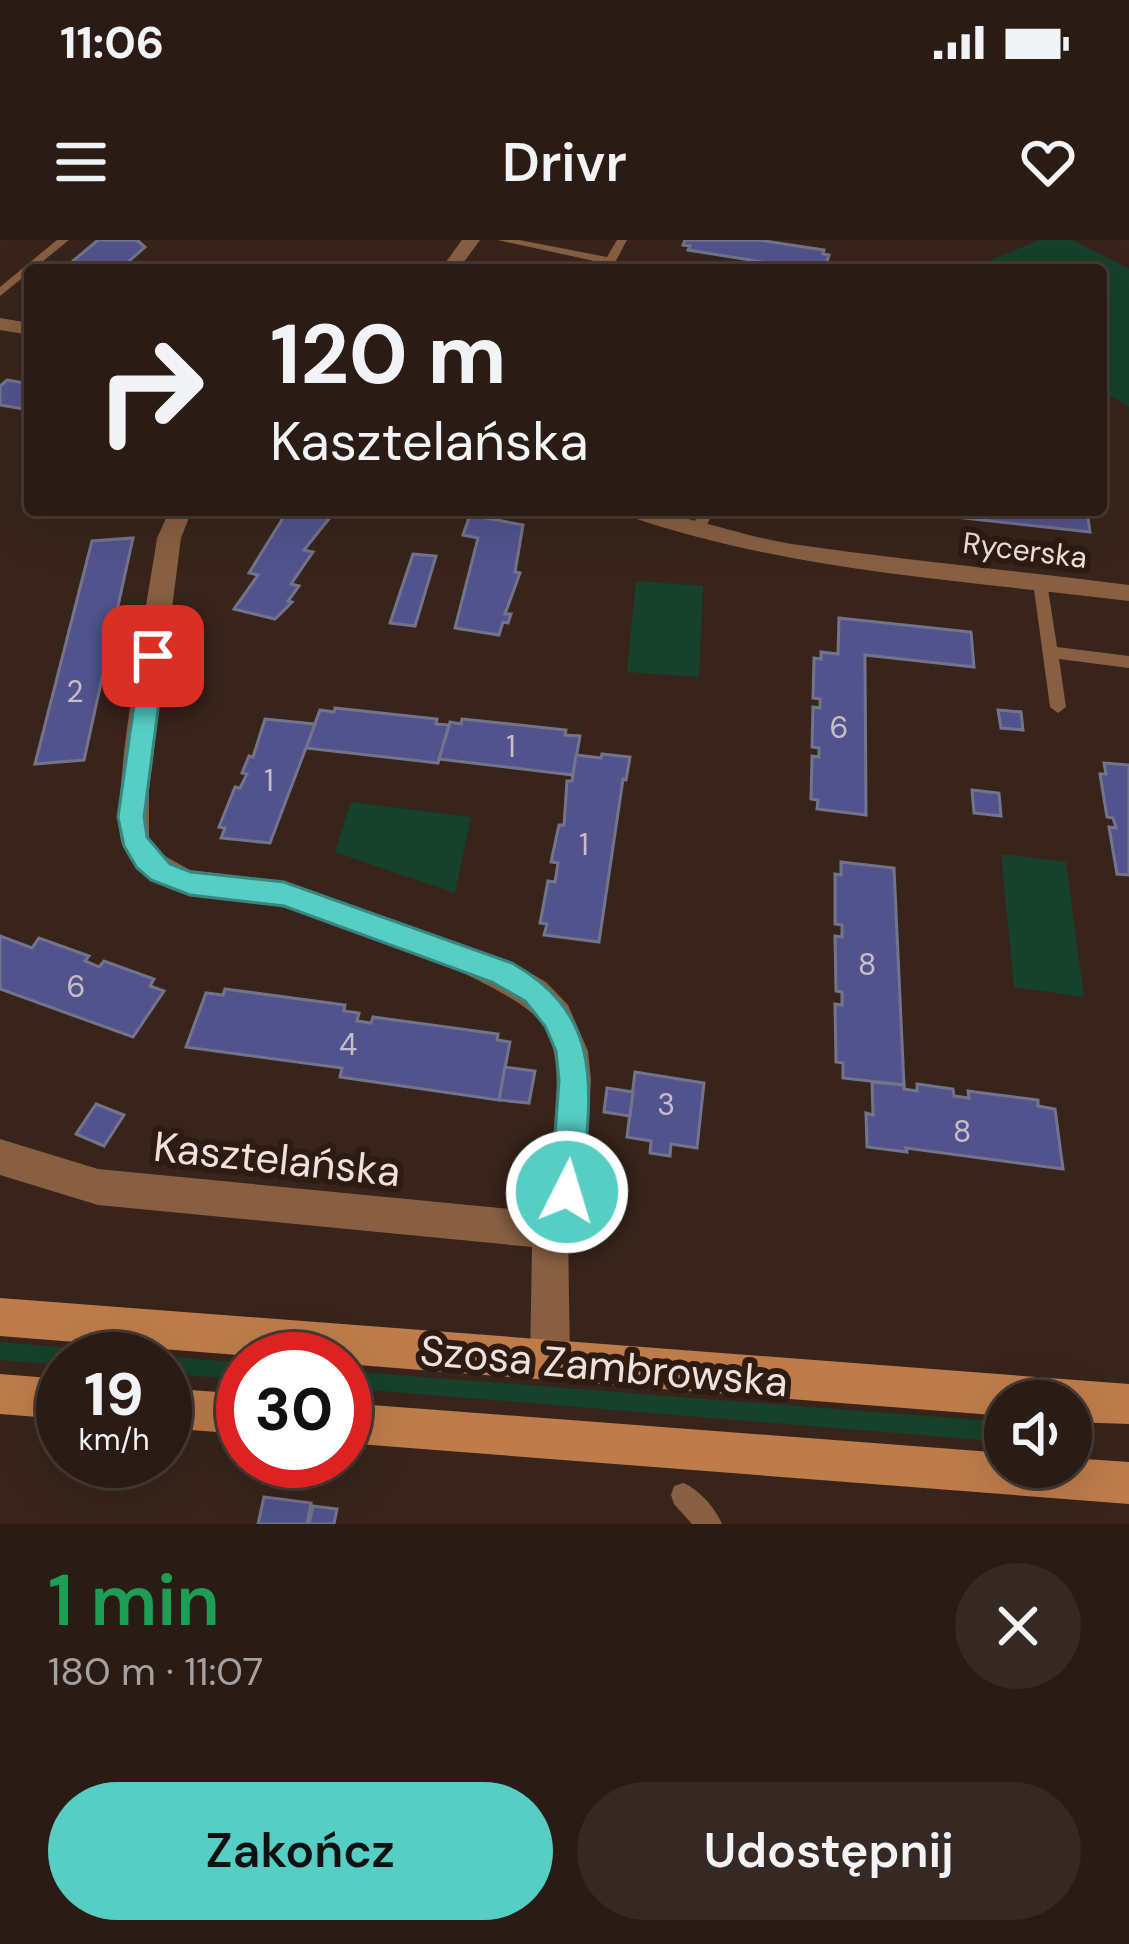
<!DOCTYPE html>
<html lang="pl">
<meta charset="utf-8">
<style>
:root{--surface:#2a1b14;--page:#362822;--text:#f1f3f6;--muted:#a5a1a0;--line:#463934;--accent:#56cec4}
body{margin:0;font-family:"DM Sans",sans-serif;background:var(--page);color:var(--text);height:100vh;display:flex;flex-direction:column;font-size:45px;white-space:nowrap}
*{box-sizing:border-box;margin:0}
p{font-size:39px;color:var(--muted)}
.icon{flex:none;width:66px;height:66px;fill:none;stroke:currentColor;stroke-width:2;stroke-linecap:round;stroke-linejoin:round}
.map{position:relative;height:1284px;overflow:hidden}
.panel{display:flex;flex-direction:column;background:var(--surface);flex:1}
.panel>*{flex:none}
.guide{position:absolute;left:24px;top:24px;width:1083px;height:252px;border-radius:12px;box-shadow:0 12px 48px #0002,0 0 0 3px var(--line);background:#2a1b14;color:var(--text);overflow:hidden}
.buttons{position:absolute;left:984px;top:1140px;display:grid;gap:24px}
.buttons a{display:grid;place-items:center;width:108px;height:108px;border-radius:50%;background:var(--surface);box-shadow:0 12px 48px #0002,0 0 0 3px var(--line);font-size:60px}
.speed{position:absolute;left:36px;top:1092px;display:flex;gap:24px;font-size:60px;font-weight:700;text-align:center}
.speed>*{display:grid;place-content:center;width:156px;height:156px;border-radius:50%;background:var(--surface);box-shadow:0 12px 48px #0002,0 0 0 3px var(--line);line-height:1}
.speed small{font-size:30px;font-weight:400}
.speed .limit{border:18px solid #d22;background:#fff;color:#111}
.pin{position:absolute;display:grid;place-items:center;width:102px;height:102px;color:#fff;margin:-51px;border-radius:24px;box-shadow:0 6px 18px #0006}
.me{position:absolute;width:132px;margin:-66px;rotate:5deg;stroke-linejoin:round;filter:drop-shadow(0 0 9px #0008)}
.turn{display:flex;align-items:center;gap:42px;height:252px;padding:0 48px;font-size:54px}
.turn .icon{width:156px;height:156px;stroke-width:2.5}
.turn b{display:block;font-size:84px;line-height:102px}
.round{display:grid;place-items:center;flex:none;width:126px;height:126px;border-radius:63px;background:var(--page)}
.summary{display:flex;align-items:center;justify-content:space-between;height:204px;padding:0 48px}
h1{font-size:72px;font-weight:600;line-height:90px;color:#1e9e55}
.cta{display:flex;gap:24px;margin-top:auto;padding:24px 48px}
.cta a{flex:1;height:138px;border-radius:72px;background:var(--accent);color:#111;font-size:48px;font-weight:600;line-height:138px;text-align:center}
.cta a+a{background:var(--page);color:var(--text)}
.status{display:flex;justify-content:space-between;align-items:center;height:84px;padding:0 60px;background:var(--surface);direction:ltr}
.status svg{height:33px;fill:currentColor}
header{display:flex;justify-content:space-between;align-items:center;height:156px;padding:0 48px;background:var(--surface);font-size:54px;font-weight:600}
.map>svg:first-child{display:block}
.green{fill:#16412c}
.building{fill:#52538d;stroke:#72748b;stroke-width:3}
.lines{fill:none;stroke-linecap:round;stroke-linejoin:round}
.service{fill:#885f42;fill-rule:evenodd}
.minor{fill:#885f42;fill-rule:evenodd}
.secondary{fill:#be7c4b;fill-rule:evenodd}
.route{fill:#56cec4;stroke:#38867f;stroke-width:3}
.labels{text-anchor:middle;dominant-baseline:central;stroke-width:12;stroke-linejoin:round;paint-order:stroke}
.far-street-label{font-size:30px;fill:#efe1db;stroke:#2e1b12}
.number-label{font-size:30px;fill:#c8bec8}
.near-street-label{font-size:42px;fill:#efe1db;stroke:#2e1b12}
</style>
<div class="status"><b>11:06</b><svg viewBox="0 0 49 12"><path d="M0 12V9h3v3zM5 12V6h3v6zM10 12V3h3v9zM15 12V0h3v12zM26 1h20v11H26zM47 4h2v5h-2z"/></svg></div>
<header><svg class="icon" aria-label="menu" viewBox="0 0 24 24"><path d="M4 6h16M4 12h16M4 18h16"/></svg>Drivr<svg class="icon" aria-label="heart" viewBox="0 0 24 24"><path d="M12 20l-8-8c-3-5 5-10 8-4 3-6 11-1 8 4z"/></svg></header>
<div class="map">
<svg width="1129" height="1284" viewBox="0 0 1129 1284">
<rect width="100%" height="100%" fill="#38241b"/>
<g class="green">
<path d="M1039 0H1073L1129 29V167L1101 150V30H968Z"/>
<path d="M636 341 703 346 699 437 627 432Z"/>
<path d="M351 562 471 577 455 653 335 612Z"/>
<path d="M1001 614 1066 622 1084 757 1014 747Z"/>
<path d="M0 1102 243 1123V1140L165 1133V1119H63V1125L0 1120Z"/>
<path d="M345 1131 1005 1182V1202L345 1148Z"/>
</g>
<g class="building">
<path d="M98 0H137L145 7 119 30 67 26Z"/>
<path d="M685 0H758L824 10 823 14 829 15 825 28 812 30 688 10 690 6 683 5Z"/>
<path d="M7 140 30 144V170L0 165V146Z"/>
<path d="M288 270H336L304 310 313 312 291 344 299 346 288 361 292 362 275 379 234 369 258 335 249 333Z"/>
<path d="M919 270H1087L1090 292 919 273Z"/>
<path d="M470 275 523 285 515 332 520 333 505 374H511L508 383 503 382 499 395 455 388 478 298 463 295Z"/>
<path d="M133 298 84 520 35 524 92 301Z"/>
<path d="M413 314 436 316 415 386 390 383Z"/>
<path d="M839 378 971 392 974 427 865 415 866 575 817 569 818 560 811 559 812 516 819 517V508L812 507 813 467 820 468V459L813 458 814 418 821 419V412L838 414Z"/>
<path d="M335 468 437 479 436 484 449 485 438 523 306 508 320 470 334 472Z"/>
<path d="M998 470 1021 472 1023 490 1001 488Z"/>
<path d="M265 479 315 484 270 603 221 598 225 588 219 587 235 547 240 548 247 534 242 533 249 516 253 517Z"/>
<path d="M462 479 566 490 565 495 580 496 573 535 439 519 450 482 461 484Z"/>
<path d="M602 514 630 517 626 540 623 539 599 702 544 695 547 684 540 683 548 641 555 642 558 623 551 622 559 585H564L567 541H572L576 515 601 518Z"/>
<path d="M1104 523 1129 525V635L1117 634 1109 587 1116 588 1113 578 1107 577 1100 534H1106Z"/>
<path d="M972 550 999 553 1001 576 974 573Z"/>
<path d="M841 622 894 628 904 845 843 838V823L836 822 835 764 842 765V752L836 751 835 696 842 697V685L835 684V634L841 635Z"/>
<path d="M0 696 32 708 39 698 89 716 85 721 99 727 104 721 154 739 150 746 164 751 133 797 0 749Z"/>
<path d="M225 749 345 765 344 771 359 773 357 781 371 783 373 777 498 794 497 800 510 802 499 860 340 837 342 828 186 807 206 753 223 755Z"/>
<path d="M505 827 535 831 529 863 499 860Z"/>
<path d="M635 832 704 843 697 908 671 904 670 916 650 913 651 901 627 897Z"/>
<path d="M872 842 904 845V849L917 851V844L953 849 954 856 969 858 968 851 1038 860V866L1055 869 1063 929 906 908 907 912 867 907 866 873 873 875Z"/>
<path d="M607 848 633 852 630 876 604 872Z"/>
<path d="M96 864 124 875 104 906 76 894Z"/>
<path d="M264 1257 311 1263 307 1284H258Z"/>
<path d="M313 1266 337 1269 334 1284H309Z"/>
</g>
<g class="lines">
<g class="service">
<path d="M57 0H69L0 56V47Z"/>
<path d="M498 0H519L607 17 617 0H627L611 30H599L603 23Z"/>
<path d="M700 270H714L702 295 697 297 690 292Z"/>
<path d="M1040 337 1047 342 1057 407 1129 416V428L1059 419 1066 467 1058 473 1050 467 1033 342Z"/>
<path d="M683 1243C699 1249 715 1268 722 1284H692L674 1264 671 1255 674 1246Z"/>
</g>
<g class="minor">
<path d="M462 0H480L458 30H440Z"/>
<path d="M0 78 30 83V95L0 90Z"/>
<path d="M170 270H192L181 298 149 549V597L156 611 190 630 284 641 513 723 546 742 568 765 588 811 591 840 585 952 568 991 570 1122 564 1136 550 1142 536 1136 530 1122 532 1007 98 965 0 935V899L98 929 540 972C554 941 552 907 555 874 557 844 560 812 543 785 518 745 332 677 282 667 224 655 150 668 122 604 108 571 150 348 157 298Z"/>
<path d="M622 270C679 270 734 295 792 304 904 320 1017 331 1129 345V361C960 340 786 331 625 275Z"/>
</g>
<g class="secondary">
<path d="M0 1058 1129 1144V1184L1071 1182V1161H1005V1176L345 1124V1119H287L0 1096Z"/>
<path d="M0 1134 63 1139V1179L0 1174Z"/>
<path d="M165 1148 243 1154V1194L165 1188Z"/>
<path d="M345 1163 1005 1213V1227H1071V1218L1129 1222V1264L345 1203Z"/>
</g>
</g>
<path class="route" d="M153 407 165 416 144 577 147 597 170 624 191 632 284 642 512 723C610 779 588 856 583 952L579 963 567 968 555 963 551 952 559 840 556 811 545 786 525 761 492 742 284 666 190 655 151 640 137 628 124 606 118 577 141 416Z"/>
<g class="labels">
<g class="far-street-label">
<text transform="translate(1025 310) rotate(7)">Rycerska</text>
</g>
<g class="number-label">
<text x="75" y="451">2</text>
<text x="839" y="487">6</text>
<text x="511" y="506">1</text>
<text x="269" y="540">1</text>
<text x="584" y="604">1</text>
<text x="867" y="724">8</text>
<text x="76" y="746">6</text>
<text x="348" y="804">4</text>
<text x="666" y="864">3</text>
<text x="962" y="891">8</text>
</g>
<g class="near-street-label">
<text transform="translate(277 919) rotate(6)">Kasztelańska</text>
<text transform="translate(604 1126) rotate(5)">Szosa Zambrowska</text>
</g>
</g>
</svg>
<div class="buttons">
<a><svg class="icon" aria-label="sound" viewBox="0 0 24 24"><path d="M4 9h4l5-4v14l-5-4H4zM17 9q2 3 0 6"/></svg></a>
</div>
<div class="speed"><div>19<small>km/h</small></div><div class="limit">30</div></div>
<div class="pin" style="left:153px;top:416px;background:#d93025"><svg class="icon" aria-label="arrive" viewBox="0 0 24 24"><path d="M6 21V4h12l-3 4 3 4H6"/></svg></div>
<svg class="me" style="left:567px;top:952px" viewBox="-20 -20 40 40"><circle r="17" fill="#56cec4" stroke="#fff" stroke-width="3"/><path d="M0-11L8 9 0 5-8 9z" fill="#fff"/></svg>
<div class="guide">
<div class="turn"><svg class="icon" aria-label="right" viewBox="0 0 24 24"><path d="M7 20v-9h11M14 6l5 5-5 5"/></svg><div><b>120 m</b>Kasztelańska</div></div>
</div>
</div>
<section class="panel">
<div class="summary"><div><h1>1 min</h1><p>180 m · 11:07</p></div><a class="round"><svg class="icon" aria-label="close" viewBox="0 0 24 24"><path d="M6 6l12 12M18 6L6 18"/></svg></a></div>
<div class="cta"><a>Zakończ</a><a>Udostępnij</a></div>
</section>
